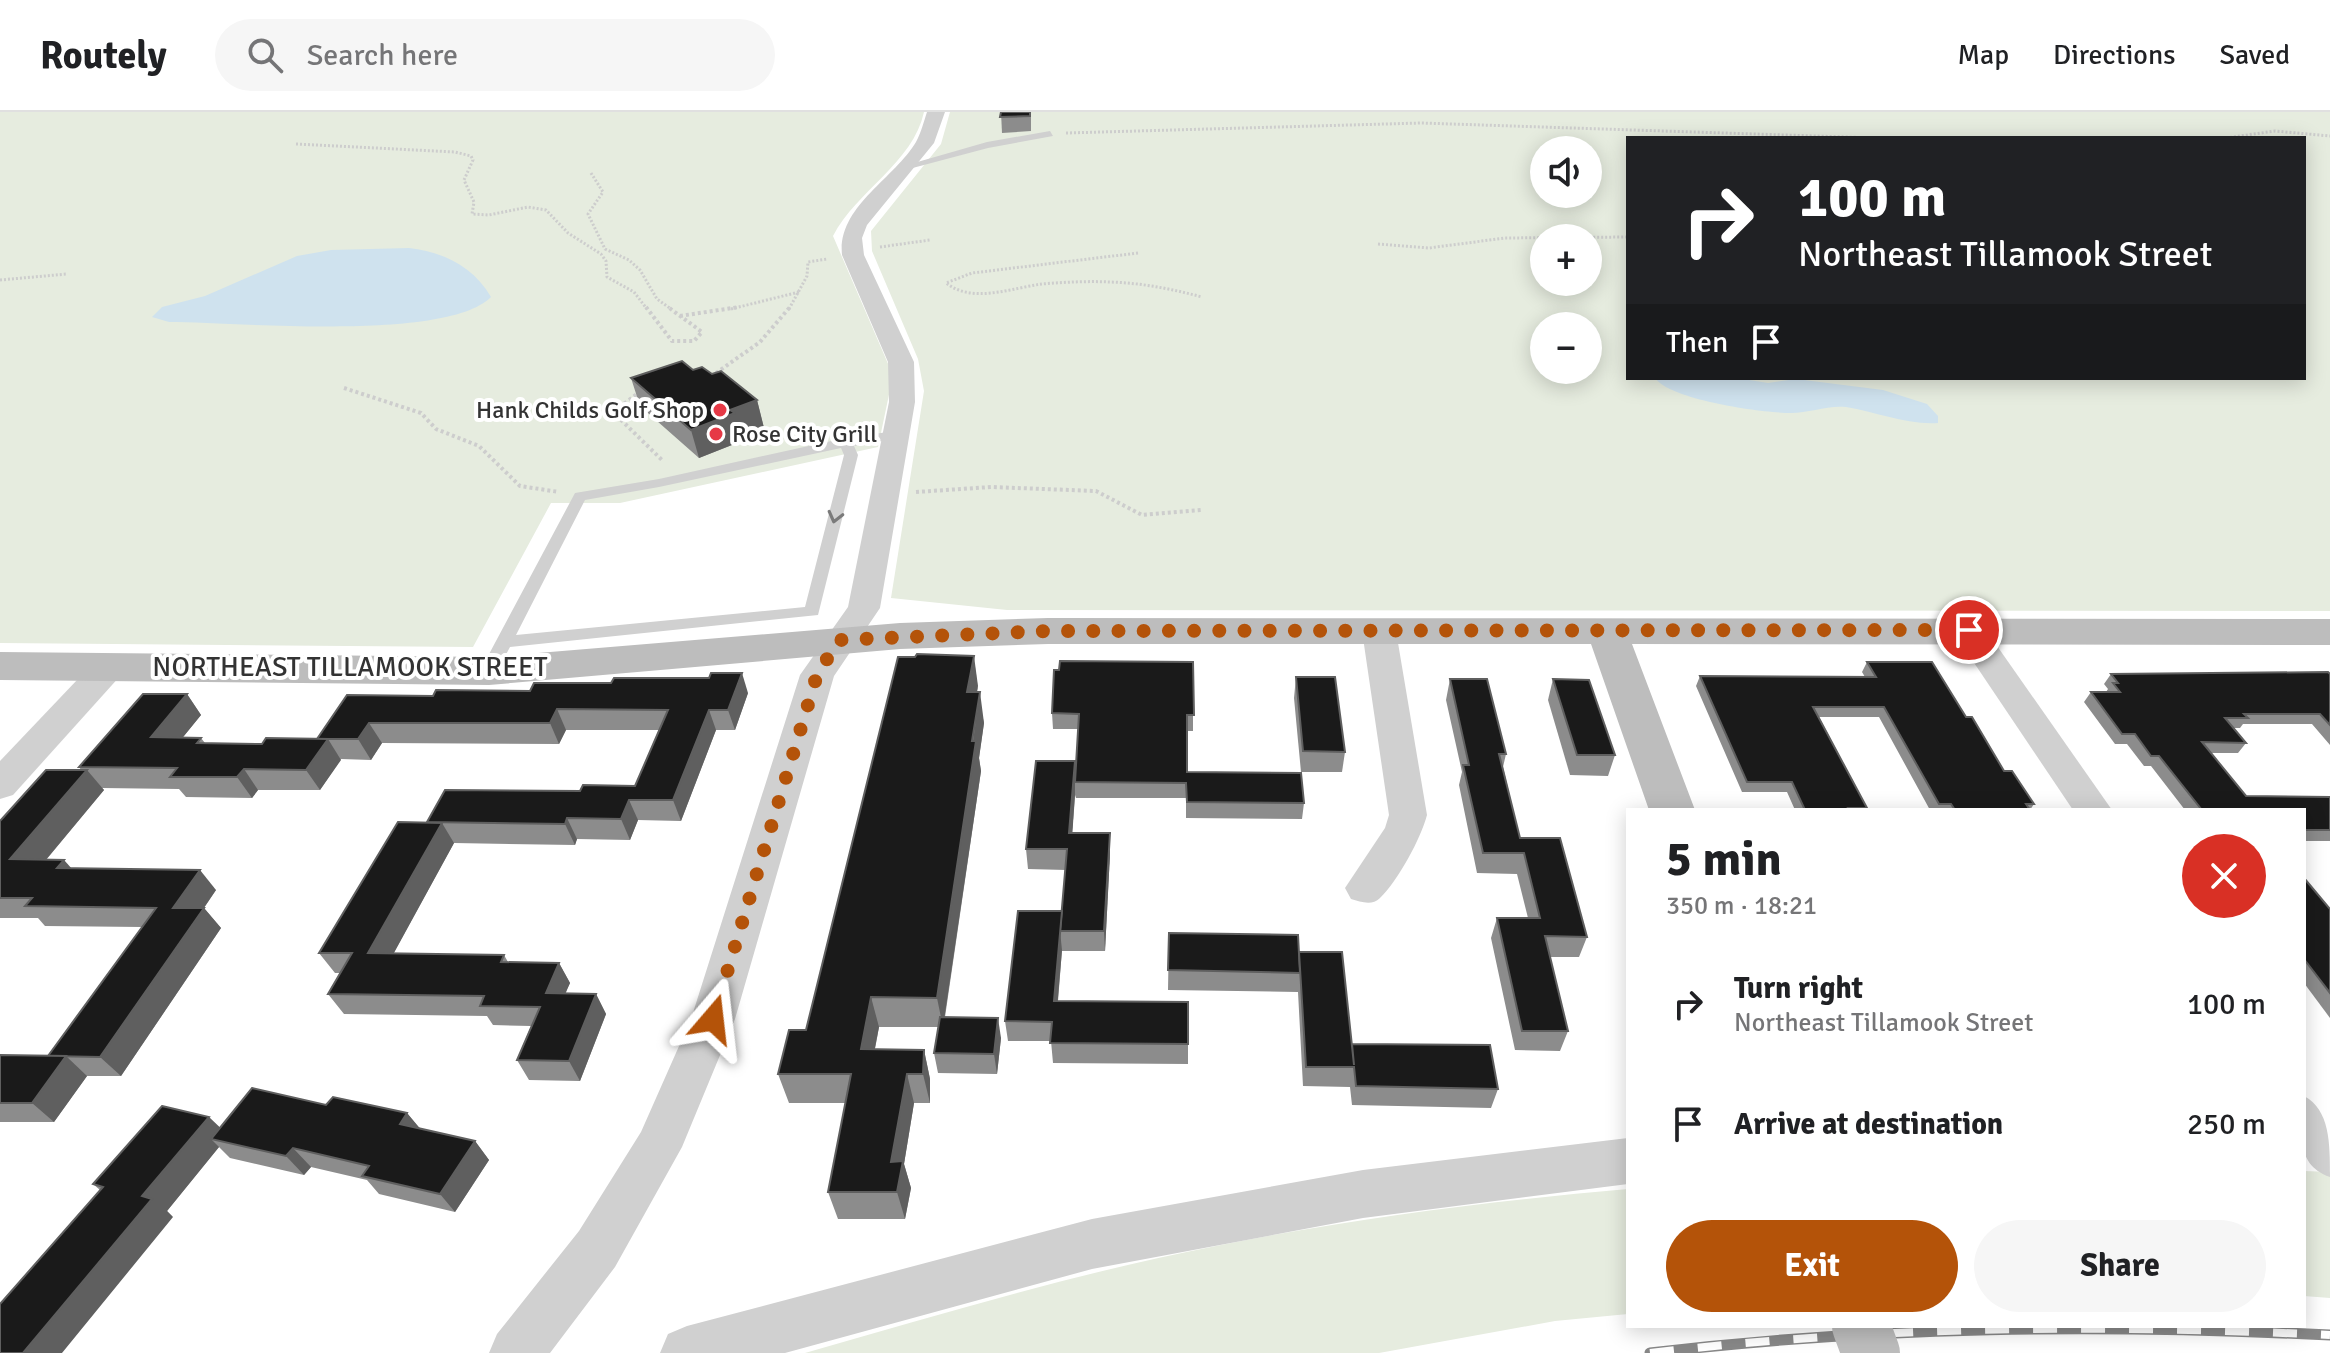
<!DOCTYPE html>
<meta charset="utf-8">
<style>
:root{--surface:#fff;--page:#f6f6f6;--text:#202124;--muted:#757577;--line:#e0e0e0;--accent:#b45309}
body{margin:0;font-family:Signika,sans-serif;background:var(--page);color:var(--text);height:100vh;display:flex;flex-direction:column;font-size:30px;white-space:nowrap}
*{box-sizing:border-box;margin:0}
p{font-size:26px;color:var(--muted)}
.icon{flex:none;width:44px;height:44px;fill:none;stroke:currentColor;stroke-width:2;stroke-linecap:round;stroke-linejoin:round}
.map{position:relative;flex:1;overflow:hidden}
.panel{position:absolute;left:1626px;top:696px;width:680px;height:520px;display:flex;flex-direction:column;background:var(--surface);border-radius:0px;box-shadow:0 4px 20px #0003}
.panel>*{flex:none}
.guide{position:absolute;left:1626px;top:24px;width:680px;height:244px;border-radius:0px;box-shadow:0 4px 20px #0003;background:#202124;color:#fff;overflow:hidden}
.controls{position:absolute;left:1530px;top:24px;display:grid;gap:16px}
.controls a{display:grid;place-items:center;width:72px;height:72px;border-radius:50%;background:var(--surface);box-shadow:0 4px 20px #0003;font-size:40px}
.pin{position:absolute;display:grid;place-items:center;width:68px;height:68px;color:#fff;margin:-34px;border:4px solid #fff;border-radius:50%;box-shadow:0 2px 8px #0007}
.me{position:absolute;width:88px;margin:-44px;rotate:17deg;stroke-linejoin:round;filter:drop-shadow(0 0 6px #0008)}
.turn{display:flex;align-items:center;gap:28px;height:168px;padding:0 40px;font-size:36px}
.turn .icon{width:104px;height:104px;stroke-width:2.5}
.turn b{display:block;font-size:56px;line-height:68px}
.then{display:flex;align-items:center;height:76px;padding:0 40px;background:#0003;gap:16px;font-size:30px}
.round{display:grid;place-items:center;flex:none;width:84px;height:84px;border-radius:42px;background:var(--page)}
.headline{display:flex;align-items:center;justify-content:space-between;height:136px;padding:0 40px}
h1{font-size:48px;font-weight:700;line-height:60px}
.primary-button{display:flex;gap:16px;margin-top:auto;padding:16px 40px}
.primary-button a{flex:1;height:92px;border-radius:48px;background:var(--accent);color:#fff;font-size:32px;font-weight:700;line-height:92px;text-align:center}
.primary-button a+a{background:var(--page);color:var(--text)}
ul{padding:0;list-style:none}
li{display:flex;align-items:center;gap:24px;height:120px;padding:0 40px}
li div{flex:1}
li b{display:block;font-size:30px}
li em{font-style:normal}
header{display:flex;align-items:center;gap:48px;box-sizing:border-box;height:112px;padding:0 40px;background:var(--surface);border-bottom:2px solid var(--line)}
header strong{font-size:38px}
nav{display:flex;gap:44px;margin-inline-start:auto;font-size:28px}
.search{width:560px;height:72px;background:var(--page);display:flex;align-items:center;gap:20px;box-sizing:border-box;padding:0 28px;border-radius:44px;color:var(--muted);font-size:30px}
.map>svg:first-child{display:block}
.green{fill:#e6ecdf;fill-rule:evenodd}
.water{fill:#cfe2ee}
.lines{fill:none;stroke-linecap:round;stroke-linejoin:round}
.path-far1{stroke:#cdcdcd;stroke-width:3;stroke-dasharray:2 2;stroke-linecap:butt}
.path{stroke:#cdcdcd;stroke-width:4;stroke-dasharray:3 3;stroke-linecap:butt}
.lane{fill:#d0d0d0;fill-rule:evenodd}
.street{fill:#d0d0d0;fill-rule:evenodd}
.secondary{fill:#bdbdbd;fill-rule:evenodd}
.rail-casing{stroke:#888;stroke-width:11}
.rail{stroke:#fff;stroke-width:8;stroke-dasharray:24;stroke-linecap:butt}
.secondary-bridge{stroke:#bdbdbd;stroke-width:58}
.wall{fill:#8c8c8c}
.shaded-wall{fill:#5f5f5f}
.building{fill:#1a1a1a;stroke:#5f5f5f;stroke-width:2}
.oneway{stroke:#7a7a7a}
.route{stroke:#b45309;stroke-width:14;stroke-dasharray:0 25.2}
.poi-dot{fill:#e63946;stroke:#fff;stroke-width:3}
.labels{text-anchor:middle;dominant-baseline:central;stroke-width:8;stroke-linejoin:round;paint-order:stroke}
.far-poi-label{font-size:24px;fill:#333;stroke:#fff;text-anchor:end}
.street-label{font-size:28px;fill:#333;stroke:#fff}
</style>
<header>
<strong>Routely</strong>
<div class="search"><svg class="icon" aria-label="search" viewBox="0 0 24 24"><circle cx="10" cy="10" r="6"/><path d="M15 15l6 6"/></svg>Search here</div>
<nav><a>Map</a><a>Directions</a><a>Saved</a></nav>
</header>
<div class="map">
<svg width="2330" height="1241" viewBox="0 0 2330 1241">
<rect width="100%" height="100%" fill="#fff"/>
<g class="green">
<path d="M0 0H924C913 51 857 78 833 124L889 254 891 273 878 335 620 391H551L473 535 0 531Z"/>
<path d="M950 0H2330V499L1007 498 891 486 924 279 918 247 872 139 871 119 941 32ZM1628 26H2304V266H1628ZM1544 38H1588V82H1544ZM1544 126H1588V170H1544ZM1544 214H1588V258H1544Z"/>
<path d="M2304 1059 2330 1060V1186L2304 1184Z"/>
<path d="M1628 1077V1202L1555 1209 1379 1241H805C942 1202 1080 1160 1221 1133 1355 1106 1491 1089 1628 1077Z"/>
</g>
<g class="water">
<path d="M409 136C443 140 473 154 491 185 446 230 237 210 169 210L152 205 162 195 205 184 297 144 331 138Z"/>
<path d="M1655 266H1737L1768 271 1796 267 1883 278 1927 292 1938 304V311C1906 313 1877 300 1846 295 1828 293 1809 301 1791 301 1763 301 1670 288 1655 266Z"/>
</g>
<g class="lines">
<g class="path-far1">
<path d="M1066 21 1421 11 1876 26"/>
<path d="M2226 26 2275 19 2330 24"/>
<path d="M296 32 455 40 471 44 473 48 464 68 474 90 472 102 489 103 528 95 546 98 568 121 601 142 606 149 607 165 634 180 647 197"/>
<path d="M591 61 603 80 588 102 605 137 629 148 640 158 657 187 671 197"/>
<path d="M1378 132 1429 136 1505 126 1628 125"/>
<path d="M880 135 930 128"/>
<path d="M1138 141 972 161 946 171C973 192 1011 176 1042 172 1065 170 1088 169 1110 170 1142 171 1172 177 1202 185"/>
<path d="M0 168 67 162"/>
<path d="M731 197 799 180"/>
<path d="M789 197 807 164 808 150 827 147"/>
</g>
<g class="path">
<path d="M646 195 672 229H694L702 220 668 195"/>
<path d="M680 204 739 195"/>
<path d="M716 261 760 230 790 195"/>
<path d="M344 276 421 301 436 317 479 334 520 374 559 380"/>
<path d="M641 279 617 297 618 305 663 349"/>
<path d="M916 380 991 375 1096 379 1142 403 1201 398"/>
</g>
<g class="lane">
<path d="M1050 19 1053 24 988 36 905 58 900 55 987 30Z"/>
<path d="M895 319 902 323 900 326 854 334 858 343 818 503 510 535 495 563 489 565 480 559 575 381 659 367 845 326ZM841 336 844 343 805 495 516 523 585 388 659 375Z"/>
</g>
<g class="street">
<path d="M927 0H945L934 31 867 113 862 126 864 143 914 250 915 290 880 496 834 564 735 907 682 1035 615 1155 550 1241H489L497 1222 579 1119 641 1020 691 907 800 563 848 495 889 290 888 250 842 143C837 95 894 67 916 30 921 21 924 9 927 0Z"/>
<path d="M1969 507 1981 511 2112 698H2073L1952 518 1957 511Z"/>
<path d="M1379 508 1391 512 1396 519 1427 703C1421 726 1398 769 1380 786 1372 794 1361 790 1351 787L1345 776 1385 716 1389 703 1362 519 1367 512Z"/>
<path d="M109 544 121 547 126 555 121 563 13 683 0 687V649L97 547Z"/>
<path d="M2304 984C2330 998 2330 1031 2330 1065 2292 1051 2304 1018 2304 984Z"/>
<path d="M1628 1026V1072L1363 1106 1092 1157 785 1241H660L668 1222 687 1214 1092 1107 1363 1058Z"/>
</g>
<path class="secondary" d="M1048 506 2330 507V533L1632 532 1695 698H1649L1591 532H1048L900 537 489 573 0 568V540L489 545 900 511Z"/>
<defs>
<path id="rail" d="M1650 1241C1877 1214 2102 1212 2330 1223"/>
</defs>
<use href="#rail" class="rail-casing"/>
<use href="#rail" class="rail"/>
<path class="secondary-bridge" d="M1861 1214 1871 1241"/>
</g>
<g class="wall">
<path d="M1001 0H1031V19L1002 21Z"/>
<path d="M693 258 712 262 757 288 764 316 741 324 742 329 699 346 640 294 631 266Z"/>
<path d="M1193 550V619H1187V660L1304 691 1302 707 1186 706V686H1076L1075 683 1072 721 1110 742 1105 839H1062V838L1058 889 1188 890V952L1053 951 1051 929H1008L1005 909 1062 799 1066 758 1028 757 1026 737 1076 655 1078 617H1053L1052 601Z"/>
<path d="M1867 550 1966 605 2004 659 2034 692 2030 698H1930L1879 605H1819L1867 696 1866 698H1795L1787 680H1742L1696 574 1700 564 1865 565 1862 560Z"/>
<path d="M2111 562H2330V633L2312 612H2243L2240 616H2234L2246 631 2238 641H2210L2246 684 2330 685V729H2304V698H2185L2151 654H2144L2127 632H2115L2084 590 2091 580H2106L2108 577 2104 572Z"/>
<path d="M1296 565 1345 640 1342 660H1301L1294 586Z"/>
<path d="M1450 567 1506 642 1503 655 1520 726 1587 825 1579 845H1550L1568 919 1560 939 1515 938 1491 826 1497 806H1528L1517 762 1477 761 1459 673 1462 660 1446 588Z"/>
<path d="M1553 567 1615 643 1608 664 1570 663 1548 588Z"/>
<path d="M978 574 977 580 984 611 979 646 981 659 945 905 1001 926 997 962 938 961 934 941 938 915H879L875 937 924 938 930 967V991H914L904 1052 911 1076 905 1107H838L828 1080 846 991H789L778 962 806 918Z"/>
<path d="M748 581 735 618H716L681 709 638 708 630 728 577 727 575 733 454 731 393 842 504 843 508 850 559 851 570 871 565 881 596 882 606 902 580 969 529 968 517 948 531 914 493 913 487 904 344 902 328 882 340 861H335L319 841 427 710 580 679 635 674 659 618H566L559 632 382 631 371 648 341 647 320 678H258L252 686 186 685 179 677 102 676 104 678 46 748 71 756 216 778 204 796 221 816 121 964H87L54 1010H0V943L48 944 142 815 45 814 38 806H0V709L81 658 79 655 187 582 201 603 183 625 201 626 205 631 262 632 317 627 433 584Z"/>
<path d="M2304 766 2330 797V906L2304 871Z"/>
<path d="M1169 821 1299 840 1352 932 1498 977 1491 996 1352 993 1350 975 1303 974 1298 880 1168 878Z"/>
<path d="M326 993 407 1001 419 1016 475 1029 489 1048 455 1100 379 1082 367 1068 311 1055 304 1063 230 1046 219 1035 167 1099 173 1105 100 1078 93 1072 220 1015Z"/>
</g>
<g class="shaded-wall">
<path d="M757 288 764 316 741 324 742 329 699 346 691 318 730 298Z"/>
<path d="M974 544 978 574 971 611 967 580Z"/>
<path d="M742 561 748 581 735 618 728 598Z"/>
<path d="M980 580 984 611 979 646 981 659 943 915 937 886Z"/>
<path d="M187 582 201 603 166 646 151 625Z"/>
<path d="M557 597 566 618 559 632 550 611Z"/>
<path d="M709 598 716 618 681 709 673 688Z"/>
<path d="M369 611 382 631 371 648 358 627Z"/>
<path d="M328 627 341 648 320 678 306 658Z"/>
<path d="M1075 649V683L1071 741 1069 721Z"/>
<path d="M244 657 258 678 252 686 237 665Z"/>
<path d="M87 658 104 678 29 768 10 747Z"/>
<path d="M629 688 638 708 630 728 621 707Z"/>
<path d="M567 706 577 727 575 733 565 712Z"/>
<path d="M442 711 454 731 383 861 368 841Z"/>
<path d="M1110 721V742L1105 839 1104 819Z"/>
<path d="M64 748 82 768 57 756Z"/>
<path d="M200 758 216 778 190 816 173 796Z"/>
<path d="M204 796 221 816 121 964 100 945Z"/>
<path d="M1062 799 1060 819 1062 838 1056 909 1054 889Z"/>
<path d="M559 851 570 871 557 901 546 881Z"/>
<path d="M596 882 606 902 580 969 569 949Z"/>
<path d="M871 885 879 915 869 966 861 937Z"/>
<path d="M998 906 1001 926 997 962 994 942Z"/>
<path d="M924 938 930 967V991L923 962Z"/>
<path d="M66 944 87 964 54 1010 32 991Z"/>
<path d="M907 962 914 991 904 1052 911 1076 905 1107 897 1080 891 1050Z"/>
<path d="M407 1001 423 1020 400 1012Z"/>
<path d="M209 1005 229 1024 211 1027 219 1035 167 1099 173 1105 62 1241H23L142 1084Z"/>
<path d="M475 1029 489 1048 455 1100 440 1082Z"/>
<path d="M293 1036 311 1055 304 1063 286 1044Z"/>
</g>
<g class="building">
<path d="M1001 0H1030V4L1000 5Z"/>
<path d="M682 249 693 258 702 255 712 262 721 259 757 288 730 298 735 301 691 318 631 266Z"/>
<path d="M917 542 974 544 967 580H980L972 629H976L937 886 871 885 861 937 924 938 923 962H907L891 1050 903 1049 897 1080H828L851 962H778L789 918H806L898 545H915Z"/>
<path d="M1060 549 1193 550 1194 603H1187V660L1301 661 1304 691 1187 690 1186 671 1075 670 1079 602 1052 601 1054 558H1059Z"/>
<path d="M1867 550H1932L1966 605H1972L2004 659H2012L2034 692H2026L2030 698H1955L1951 692H1939L1884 595H1813L1867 696H1848L1849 698H1805L1792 670H1747L1700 564 1876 565Z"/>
<path d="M2328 560 2330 562V613L2320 602H2244L2248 606H2225L2246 631 2202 630 2246 684 2330 685V718H2304V698H2202L2159 644H2151L2135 622H2122L2091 580H2120L2113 571H2118L2111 562Z"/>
<path d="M711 561H742L728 598H709L673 688H629L621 707 567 706 565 712 427 710 445 678 580 679 583 673 635 674 668 598 557 597 550 611H369L358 627H317L347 583 433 584 436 578 530 579 534 571H611L614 566H709Z"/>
<path d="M1296 565H1335L1345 640 1303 639Z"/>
<path d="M1450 567H1487L1506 642H1499L1520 726H1560L1587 825 1545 824 1568 919H1522L1497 806H1540L1524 741H1483L1463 653H1469Z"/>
<path d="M1553 567 1589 568 1615 643H1577Z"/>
<path d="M143 582H187L151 625 201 626 197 631 262 632 266 626 328 627 306 658 244 657 237 665H170L177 656 79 655Z"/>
<path d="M1036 649H1075L1069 721H1110L1104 819H1060L1067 737H1026Z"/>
<path d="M46 658H87L10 747 64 748 57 756 200 758 173 796H204L100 945 48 944 156 796 25 794 32 786H0V709Z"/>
<path d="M398 710 442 711 368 841 504 843 501 850 559 851 546 881 596 882 569 949 517 948 540 895 480 894 484 884 328 882 352 841H319Z"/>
<path d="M2304 766 2330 797V881L2304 847Z"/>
<path d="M1018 799H1062L1054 889 1188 890V932L1050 931 1052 910 1005 909Z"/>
<path d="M1169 821 1298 823 1300 861 1168 858Z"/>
<path d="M1299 840H1342L1354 953 1352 932 1490 933 1498 977 1356 974 1354 955H1306Z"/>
<path d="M940 905 998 906 994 942 934 941Z"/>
<path d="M0 943 66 944 32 991H0Z"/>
<path d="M252 976 326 993 333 985 407 1001 400 1012 475 1029 440 1082 362 1064 369 1054 293 1036 286 1044 211 1027Z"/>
<path d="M162 994 209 1005 142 1084 152 1087 23 1241H0V1192L103 1075 93 1072Z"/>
</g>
<defs><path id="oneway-chevron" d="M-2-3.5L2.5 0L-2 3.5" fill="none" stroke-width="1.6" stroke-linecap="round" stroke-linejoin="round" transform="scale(2)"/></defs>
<use class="oneway" href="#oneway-chevron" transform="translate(835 405) rotate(104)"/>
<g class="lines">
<path class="route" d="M713 907 817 563 839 528 1048 519 1969 518"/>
</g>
<g class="poi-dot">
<circle cx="720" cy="298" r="8"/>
<circle cx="716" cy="322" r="8"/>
</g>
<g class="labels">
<g class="far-poi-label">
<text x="704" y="298">Hank Childs Golf Shop</text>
<text x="732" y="322" text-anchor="start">Rose City Grill</text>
</g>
<g class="street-label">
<text x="350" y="555">NORTHEAST TILLAMOOK STREET</text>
</g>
</g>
</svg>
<div class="controls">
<a><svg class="icon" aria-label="sound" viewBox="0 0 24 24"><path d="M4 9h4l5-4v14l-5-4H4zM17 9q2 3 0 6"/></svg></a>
<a>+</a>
<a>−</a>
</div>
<div class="pin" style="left:1969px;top:518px;background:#d93025"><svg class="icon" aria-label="arrive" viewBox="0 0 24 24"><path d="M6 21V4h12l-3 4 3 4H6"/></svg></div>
<svg class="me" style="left:713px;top:907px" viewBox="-20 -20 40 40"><path d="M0-17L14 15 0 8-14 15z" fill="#b45309" stroke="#fff" stroke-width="4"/></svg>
<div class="guide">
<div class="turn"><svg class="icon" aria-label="right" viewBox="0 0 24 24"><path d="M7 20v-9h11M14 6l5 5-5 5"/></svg><div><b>100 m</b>Northeast Tillamook Street</div></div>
<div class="then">Then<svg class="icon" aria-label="arrive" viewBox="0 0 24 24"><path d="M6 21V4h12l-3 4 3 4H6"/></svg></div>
</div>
<section class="panel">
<div class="headline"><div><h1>5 min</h1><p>350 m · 18:21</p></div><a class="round" style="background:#d93025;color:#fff"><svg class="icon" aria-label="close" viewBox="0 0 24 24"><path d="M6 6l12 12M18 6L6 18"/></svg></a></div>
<ul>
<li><svg class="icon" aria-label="right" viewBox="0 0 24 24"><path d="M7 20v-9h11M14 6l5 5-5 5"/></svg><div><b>Turn right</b><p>Northeast Tillamook Street</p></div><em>100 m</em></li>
<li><svg class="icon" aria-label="arrive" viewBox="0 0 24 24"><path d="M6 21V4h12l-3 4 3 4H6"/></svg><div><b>Arrive at destination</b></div><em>250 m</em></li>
</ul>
<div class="primary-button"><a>Exit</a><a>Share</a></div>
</section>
</div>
